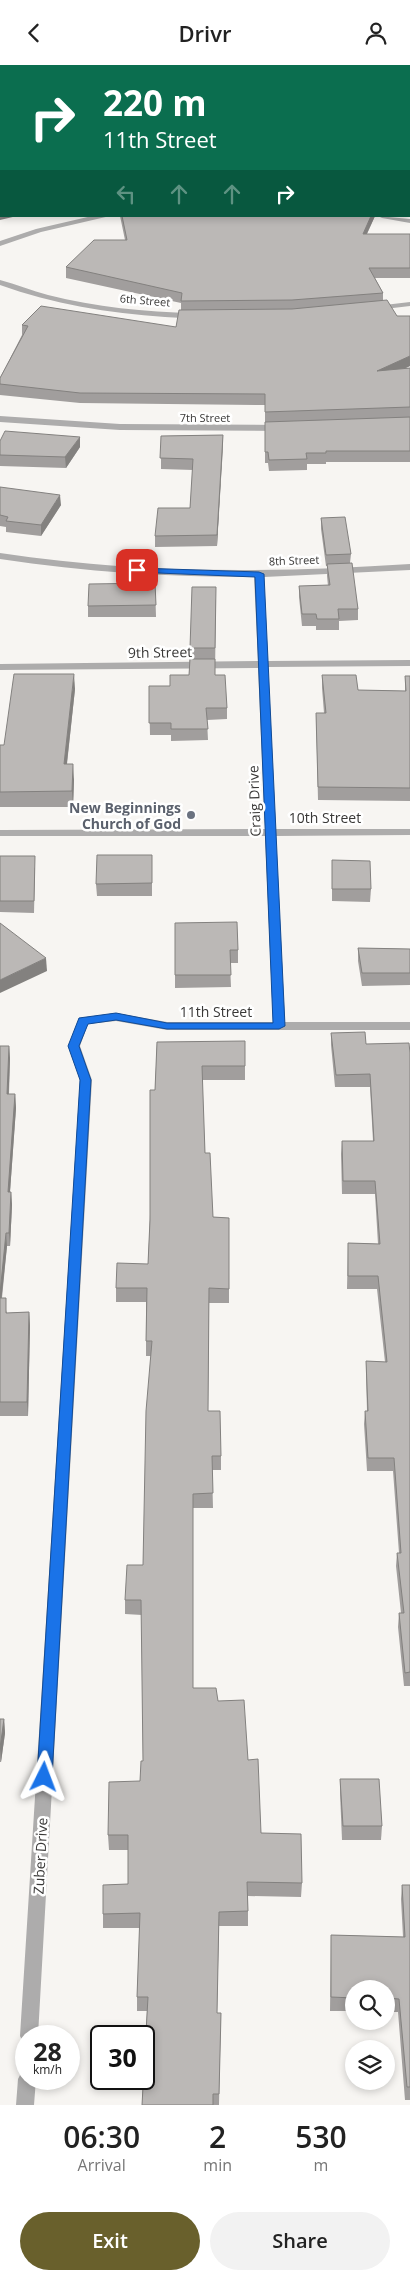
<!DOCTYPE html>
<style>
:root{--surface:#fff;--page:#f2f2f2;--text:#222;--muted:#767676;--accent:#69602c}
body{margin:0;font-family:"Open Sans",sans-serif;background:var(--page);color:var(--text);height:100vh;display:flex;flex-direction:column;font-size:19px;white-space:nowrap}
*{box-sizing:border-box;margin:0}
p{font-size:16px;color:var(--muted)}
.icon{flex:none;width:28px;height:28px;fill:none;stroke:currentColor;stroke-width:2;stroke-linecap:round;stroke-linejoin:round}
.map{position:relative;height:2040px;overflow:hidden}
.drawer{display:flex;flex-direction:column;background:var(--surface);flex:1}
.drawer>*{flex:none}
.top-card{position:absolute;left:0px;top:0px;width:410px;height:152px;box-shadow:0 2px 8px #0003;background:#0b6e4f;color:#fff;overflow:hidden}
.fabs{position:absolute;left:345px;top:1915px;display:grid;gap:10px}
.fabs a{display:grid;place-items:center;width:50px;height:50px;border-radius:50%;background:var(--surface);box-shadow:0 2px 8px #0003;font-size:25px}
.speed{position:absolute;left:15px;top:1960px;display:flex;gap:10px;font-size:25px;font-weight:700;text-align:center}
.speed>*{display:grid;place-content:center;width:65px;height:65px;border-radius:50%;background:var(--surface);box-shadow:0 2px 8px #0003;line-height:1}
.speed small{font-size:12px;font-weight:400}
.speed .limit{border:2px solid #111;border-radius:8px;background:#fff;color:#111}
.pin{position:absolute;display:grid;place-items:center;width:42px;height:42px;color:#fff;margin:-21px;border-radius:10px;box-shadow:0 2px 8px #0006}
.me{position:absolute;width:55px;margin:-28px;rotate:3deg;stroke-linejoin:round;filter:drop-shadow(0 0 4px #0008)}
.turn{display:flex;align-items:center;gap:18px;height:105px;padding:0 20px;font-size:22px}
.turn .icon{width:65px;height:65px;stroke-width:2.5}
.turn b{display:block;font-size:35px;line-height:42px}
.lanes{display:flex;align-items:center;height:48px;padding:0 20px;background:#0003;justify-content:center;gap:25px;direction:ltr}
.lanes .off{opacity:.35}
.eta{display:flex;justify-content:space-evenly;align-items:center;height:85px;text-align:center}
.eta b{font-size:30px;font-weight:600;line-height:35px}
.button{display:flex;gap:10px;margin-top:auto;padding:10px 20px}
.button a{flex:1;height:58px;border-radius:30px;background:var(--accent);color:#fff;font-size:20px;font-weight:600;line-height:58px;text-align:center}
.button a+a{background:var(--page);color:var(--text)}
header{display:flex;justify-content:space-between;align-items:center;height:65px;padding:0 20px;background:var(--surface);font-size:22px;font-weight:600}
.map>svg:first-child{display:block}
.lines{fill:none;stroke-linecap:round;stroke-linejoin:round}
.minor{fill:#adacac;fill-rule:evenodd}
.wall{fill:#a19e9d}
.shaded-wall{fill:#83817f}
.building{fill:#bbb8b6;stroke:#83817f}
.route{fill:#1a73e8;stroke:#114b97}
.worship-dot{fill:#6b7280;stroke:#fff;stroke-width:2}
.labels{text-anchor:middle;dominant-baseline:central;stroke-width:5;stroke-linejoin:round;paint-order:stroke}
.far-street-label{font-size:11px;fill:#393837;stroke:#fff}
.street-label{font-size:14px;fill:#393837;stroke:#fff}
.worship-label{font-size:14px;font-weight:bold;fill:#5b616d;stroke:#fff;text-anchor:end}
</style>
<header><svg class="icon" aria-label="back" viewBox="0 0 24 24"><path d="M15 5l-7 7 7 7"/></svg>Drivr<svg class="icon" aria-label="person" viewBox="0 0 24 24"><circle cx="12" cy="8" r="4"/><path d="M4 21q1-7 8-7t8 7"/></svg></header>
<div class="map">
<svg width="410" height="2040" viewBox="0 0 410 2040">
<rect width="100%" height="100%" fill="#f7f5f2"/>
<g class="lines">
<g class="minor">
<path d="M92 151H110L41 167 0 181V176L36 164Z"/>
<path d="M378 151 410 154V158L382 153Z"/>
<path d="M0 215C16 219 32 226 48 230 96 242 145 247 194 248L198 250C191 255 174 252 165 252 108 248 53 239 0 220Z"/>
<path d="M410 237V241L376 245 372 243 376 241Z"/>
<path d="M0 351 120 359 282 360 286 363 282 366 120 365 0 357Z"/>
<path d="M0 488C138 509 271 508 410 499V505L264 512 268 596 410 595V601L268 602 276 764H410V770L276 771 285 957H410V965H167L116 956 88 959 80 981 92 1015 38 1971H26V1978L23 1977 20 1971 80 1015 68 981 79 953 116 948 167 957H273L265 771H0V765L265 764 258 603 0 605V599L258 596 254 512C169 512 85 507 0 494Z"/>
<path d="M26 2006V2014H36L34 2040H16L18 2014 21 2008Z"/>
</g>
</g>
<g class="wall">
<path d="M0 0H410V136H409V1H1V151L0 155Z"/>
<path d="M120 151H375L367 169H410V213H375L383 228V236L397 251H410V301L406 303H410V397H326V399H307V405L269 406 268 398H265V340L80 338 0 330V313L22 270V260L176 262 181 245V238L66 213V202L125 175Z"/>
<path d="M223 370 217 481 155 482V471L190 443 193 405 161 404V371Z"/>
<path d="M0 376 80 382 66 403 0 401Z"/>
<path d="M0 422 61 440 41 471 6 467V462L0 461Z"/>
<path d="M321 453 351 489 350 498 358 544V555L339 556V565H316V561H302L299 532V521H328L327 511V501H326L321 464Z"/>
<path d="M155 518 156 552H88V541Z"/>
<path d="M216 534 215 610 227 643V654L207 655 208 675 171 676V670H150L149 621H170L189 610 190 583Z"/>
<path d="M322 610 358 625 405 626V611H410V736L318 735 316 648H324L322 623Z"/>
<path d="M75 624 67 699 74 715 73 742H0V680H4Z"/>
<path d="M152 790V831H97L96 819Z"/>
<path d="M0 791 35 803 34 848 0 847Z"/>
<path d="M332 795 371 824 370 837 332 836Z"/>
<path d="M175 858 238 885V898H230L231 922 175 923Z"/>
<path d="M358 883 410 884V920L362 921 358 896Z"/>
<path d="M331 968 366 979 410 988V1621H404L398 1562 399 1548H401L396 1501 397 1488H399L393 1406H367L364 1359 365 1346H367L366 1310V1296L385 1297 377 1224H347L348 1178 378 1179 375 1129H342L341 1089 342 1076H373L370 1022H335L331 980Z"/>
<path d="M157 977 245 1001V1015H202L205 1088 213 1152 229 1153V1238H209L208 1346 221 1391V1405H212L213 1443H193V1623L218 1636 248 1695 261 1768 302 1818 301 1832 248 1831V1861H219L217 1948H221L219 2040H142L147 1946H137V1932L140 1863H103V1849L128 1819V1785H109L108 1770 140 1716 143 1696 142 1550 125 1549V1535L143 1500 151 1291H146V1237H116V1223L148 1199Z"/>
<path d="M0 981H9L10 994 9 1029H15L16 1043 10 1127H11L12 1140 10 1181H7L2 1233 7 1248 29 1247 30 1261 28 1351H0Z"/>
<path d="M0 1654H4L5 1668 1 1697H0Z"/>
<path d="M340 1714 382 1761 381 1775H342L340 1728Z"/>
<path d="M402 1820H410V2035H405L398 1947H386V1924H354V1946H330L331 1870 403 1872 401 1834Z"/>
</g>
<g class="shaded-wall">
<path d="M0 145H1V151H17L0 155Z"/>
<path d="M371 151H375L362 179 363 169Z"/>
<path d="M410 291V301L376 316 377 306Z"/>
<path d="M223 370V381L217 481V470Z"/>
<path d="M80 372V382L66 403 65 392Z"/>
<path d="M60 430 61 440 41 471V460Z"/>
<path d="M74 609 75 624 65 715 64 699Z"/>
<path d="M73 699 74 715 73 742 72 726Z"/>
<path d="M46 893 47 906 0 928V915Z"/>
<path d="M9 981 10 994 8 1043 7 1029Z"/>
<path d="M15 1029 16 1043 9 1140 8 1127Z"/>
<path d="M11 1127 12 1140 10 1181 9 1168Z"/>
<path d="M6 1168 7 1181 0 1247V1228Z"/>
<path d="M29 1247 30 1261 28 1351 27 1337Z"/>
<path d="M4 1654 5 1668 1 1697 0 1683Z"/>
</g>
<g class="building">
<path d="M0 0H410V49H409V1H1V55H0Z"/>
<rect x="409" y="56" width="1" height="70"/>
<rect x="0" y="62" width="1" height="83"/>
<path d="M122 151H371L363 169H410V203H369L383 228 292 235 181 236 182 228 66 202 94 175H127Z"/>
<path d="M387 235 397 251H410V291L377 306 410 303V342L265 347V329L80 328 0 319V313L28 261 22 260 41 241 176 262 179 245 292 244Z"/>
<path d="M410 352V386H326V388H306L307 394 269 395 268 387H265V357Z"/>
<path d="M5 366 80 372 65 392 0 390V376Z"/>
<path d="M223 370 217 470 155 471 158 443H190L193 394 160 393 161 371Z"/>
<path d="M0 422 60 430 41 460 6 456 8 452 0 450Z"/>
<path d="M345 452 351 489 326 490 321 453Z"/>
<path d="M352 498 358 544H338L339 554H317L316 549H302L299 521 330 520 327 499Z"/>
<path d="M155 518 156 540 88 541 89 519Z"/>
<path d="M192 522H216L215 583H190Z"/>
<path d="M190 594H215V610H225L227 643H206L208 664H171V658H149V621H170V610H189Z"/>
<path d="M14 609H74L64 699H73L72 726 0 727V680H4Z"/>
<path d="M322 610H356L358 625 406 626 405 611H410V723L318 722 316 648H326Z"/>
<path d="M97 790H152V818L96 819Z"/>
<path d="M0 791H35L34 836H0Z"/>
<path d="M332 795 370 796 371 824H332Z"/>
<path d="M237 857 238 885H230L231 910H175V858Z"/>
<path d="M0 858 46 893 0 915Z"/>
<path d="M358 883 410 884V908H362Z"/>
<path d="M365 967 366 979 409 978 410 988V1607L405 1608 399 1548H404L397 1488H401L394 1393H368L365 1346H368L366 1296 387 1297 378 1211H348V1178L380 1179 375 1116H343L342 1076H374L370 1009 336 1010 331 968Z"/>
<path d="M245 976V1001H202L205 1088H210L213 1152 229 1153V1224L209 1223 208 1346H220L221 1391H212L213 1428 193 1429V1623H216L218 1636 244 1635 248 1695 258 1694 261 1768 301 1769 302 1818 247 1817 248 1846 219 1847 217 1948H221L219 2029H213V2040H142L148 1932H137L140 1848 103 1849V1820L128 1819V1770H108L109 1717 140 1716 141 1696H143L141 1535H125L127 1500H143L146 1346 152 1276H146L147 1223H116L117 1198 148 1199 150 1155V1025H155L157 977Z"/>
<path d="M0 981H9L7 1029H15L8 1127H11L9 1168H6L0 1228Z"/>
<path d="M0 1233H6V1248L29 1247 27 1337H0Z"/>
<path d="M0 1654H4L0 1683Z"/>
<path d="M340 1714H379L382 1761H343Z"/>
<path d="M402 1820H410V2022H407L399 1934 386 1933V1924H354V1933L331 1932V1870L405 1872Z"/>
</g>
<path class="route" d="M137 503 259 507 264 509 285 961 279 964H167L116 955 88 959 79 981 91 1015 52 1712 50 1716 44 1718 39 1716 37 1712 80 1015 68 981 79 953 116 948 167 958H273L255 512 134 507V504Z"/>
<circle class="worship-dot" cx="191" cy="750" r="5"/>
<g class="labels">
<g class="far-street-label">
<text transform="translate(145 235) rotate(5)">6th Street</text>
<text x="205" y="352">7th Street</text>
<text transform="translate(294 495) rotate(-2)">8th Street</text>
</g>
<g class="street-label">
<text transform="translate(160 587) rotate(-1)">9th Street</text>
<text transform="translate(254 736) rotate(-92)">Craig Drive</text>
<text x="325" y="752">10th Street</text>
<text x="216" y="946">11th Street</text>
<text transform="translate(40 1791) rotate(-87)">Zuber Drive</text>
</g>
<g class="worship-label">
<text x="181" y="742">New Beginnings<tspan x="181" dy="16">Church of God</tspan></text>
</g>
</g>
</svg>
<div class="fabs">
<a><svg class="icon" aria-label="search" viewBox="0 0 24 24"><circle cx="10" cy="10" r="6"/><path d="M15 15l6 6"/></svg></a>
<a><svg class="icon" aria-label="layers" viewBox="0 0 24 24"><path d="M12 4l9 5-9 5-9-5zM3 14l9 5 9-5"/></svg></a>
</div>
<div class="speed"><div>28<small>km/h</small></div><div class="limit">30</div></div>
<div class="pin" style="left:137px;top:505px;background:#d93025"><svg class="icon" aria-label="arrive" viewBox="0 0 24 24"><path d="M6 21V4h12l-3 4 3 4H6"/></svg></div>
<svg class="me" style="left:44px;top:1712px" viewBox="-20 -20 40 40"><path d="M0-17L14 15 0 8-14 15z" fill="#1a73e8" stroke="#fff" stroke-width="4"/></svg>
<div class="top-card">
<div class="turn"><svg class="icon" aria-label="right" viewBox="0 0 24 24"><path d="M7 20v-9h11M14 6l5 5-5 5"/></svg><div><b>220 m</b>11th Street</div></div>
<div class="lanes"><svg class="icon off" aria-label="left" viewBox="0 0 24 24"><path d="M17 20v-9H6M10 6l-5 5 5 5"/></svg><svg class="icon off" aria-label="ahead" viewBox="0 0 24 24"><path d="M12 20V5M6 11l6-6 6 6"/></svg><svg class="icon off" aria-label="ahead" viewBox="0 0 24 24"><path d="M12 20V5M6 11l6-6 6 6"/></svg><svg class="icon" aria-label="right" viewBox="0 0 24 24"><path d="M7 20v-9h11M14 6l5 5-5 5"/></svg></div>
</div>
</div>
<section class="drawer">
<div class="eta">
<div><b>06:30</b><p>Arrival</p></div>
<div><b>2</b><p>min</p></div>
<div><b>530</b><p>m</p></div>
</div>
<div class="button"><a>Exit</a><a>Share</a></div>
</section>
